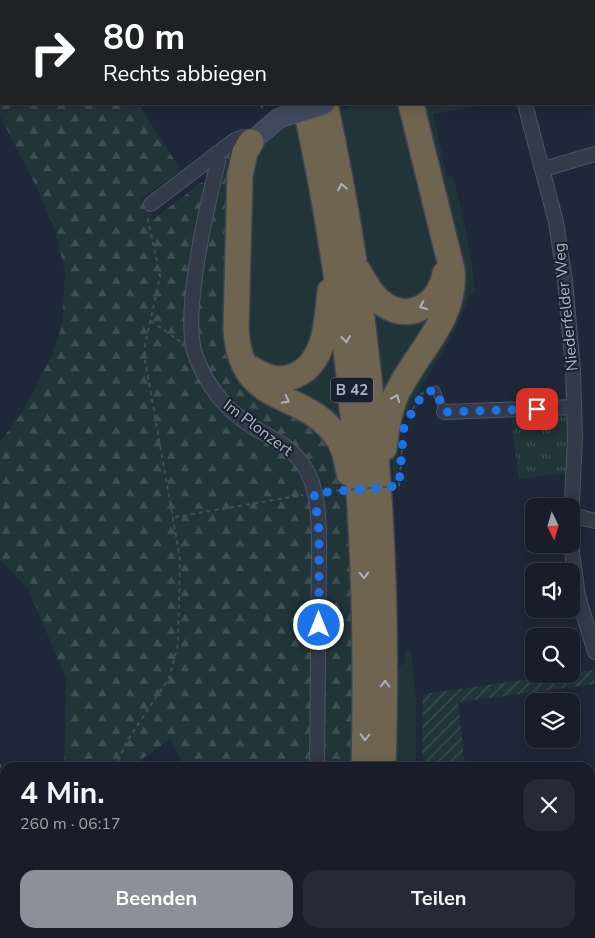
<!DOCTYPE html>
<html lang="de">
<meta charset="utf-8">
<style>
:root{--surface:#171e2a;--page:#242b36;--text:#f1f3f6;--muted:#9ea2a8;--line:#363c47;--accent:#8c9099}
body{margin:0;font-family:"Nunito Sans",sans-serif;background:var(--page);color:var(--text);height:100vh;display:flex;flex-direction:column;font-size:19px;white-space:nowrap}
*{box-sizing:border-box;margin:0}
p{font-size:16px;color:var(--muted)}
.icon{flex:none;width:28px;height:28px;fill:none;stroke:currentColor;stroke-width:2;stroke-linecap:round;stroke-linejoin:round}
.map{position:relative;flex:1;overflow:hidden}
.sheet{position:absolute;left:0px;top:762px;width:595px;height:176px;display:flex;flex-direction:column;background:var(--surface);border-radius:15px 15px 0 0;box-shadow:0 2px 12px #0003,0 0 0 1px var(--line)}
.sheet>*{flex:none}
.guide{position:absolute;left:0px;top:0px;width:595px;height:105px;box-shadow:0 2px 12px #0003,0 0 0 1px var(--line);background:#202124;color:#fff;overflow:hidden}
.needle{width:32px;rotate:175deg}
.tools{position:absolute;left:525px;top:498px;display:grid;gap:10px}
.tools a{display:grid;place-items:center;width:55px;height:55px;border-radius:10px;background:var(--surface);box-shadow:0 2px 12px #0003,0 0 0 1px var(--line);font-size:25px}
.pin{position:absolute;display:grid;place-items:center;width:42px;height:42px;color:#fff;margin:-21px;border-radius:10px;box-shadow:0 2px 8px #0006}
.me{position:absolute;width:55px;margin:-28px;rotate:0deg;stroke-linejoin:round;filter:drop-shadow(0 0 4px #0008)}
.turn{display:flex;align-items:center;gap:18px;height:105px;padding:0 20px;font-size:22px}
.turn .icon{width:65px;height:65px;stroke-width:2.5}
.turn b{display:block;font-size:35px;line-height:42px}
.round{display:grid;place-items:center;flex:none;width:52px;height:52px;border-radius:15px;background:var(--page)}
.headline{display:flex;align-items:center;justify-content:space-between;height:85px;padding:0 20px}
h1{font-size:30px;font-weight:700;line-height:38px}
.primary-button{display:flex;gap:10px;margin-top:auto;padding:10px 20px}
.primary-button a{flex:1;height:58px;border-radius:15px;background:var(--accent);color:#fff;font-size:20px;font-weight:700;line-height:58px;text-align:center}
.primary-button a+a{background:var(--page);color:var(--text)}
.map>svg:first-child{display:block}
.grass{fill:#213539}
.forest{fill:url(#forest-firs)}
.park{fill:url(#park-tufts)}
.garden{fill:url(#garden-furrows)}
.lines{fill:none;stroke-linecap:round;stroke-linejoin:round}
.lane-casing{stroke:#4d5563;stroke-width:9}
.street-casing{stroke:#4d5563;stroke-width:16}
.secondary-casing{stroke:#4d5563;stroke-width:21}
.highway-casing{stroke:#3d4553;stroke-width:28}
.path{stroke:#3f5256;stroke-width:2;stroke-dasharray:4 4;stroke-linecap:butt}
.lane{stroke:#333a48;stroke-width:7}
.street{stroke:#333a48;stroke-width:14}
.secondary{stroke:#40495c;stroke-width:19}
.highway{stroke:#6f644f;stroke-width:25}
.secondary-bridge-casing{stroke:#4d5563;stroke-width:21;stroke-linecap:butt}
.path-bridge{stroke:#3f5256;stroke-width:2;stroke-dasharray:4 4;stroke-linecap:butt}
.secondary-bridge{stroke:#40495c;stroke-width:19}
.oneway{stroke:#aab1bf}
.route{stroke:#1a73e8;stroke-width:9;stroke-dasharray:0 16.2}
.labels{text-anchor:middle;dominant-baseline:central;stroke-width:4;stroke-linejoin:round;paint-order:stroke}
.shield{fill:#18202d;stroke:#808897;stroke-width:1}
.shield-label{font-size:15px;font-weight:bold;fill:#adb5c5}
.street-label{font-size:16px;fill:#adb5c5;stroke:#18202d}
</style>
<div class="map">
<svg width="595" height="938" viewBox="0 0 595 938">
<defs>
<pattern id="forest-firs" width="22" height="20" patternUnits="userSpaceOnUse" patternTransform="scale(1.25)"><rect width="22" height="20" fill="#213539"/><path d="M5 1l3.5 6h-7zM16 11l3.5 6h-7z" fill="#3f5054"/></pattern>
<pattern id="park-tufts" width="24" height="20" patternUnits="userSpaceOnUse" patternTransform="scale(1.25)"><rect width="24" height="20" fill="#213539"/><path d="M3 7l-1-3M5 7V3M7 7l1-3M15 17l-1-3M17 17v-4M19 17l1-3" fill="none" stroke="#3f5054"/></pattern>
<pattern id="garden-furrows" width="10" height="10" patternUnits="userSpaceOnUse" patternTransform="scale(1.25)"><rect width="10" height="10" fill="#213539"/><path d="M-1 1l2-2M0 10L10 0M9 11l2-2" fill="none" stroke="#3f5054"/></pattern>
</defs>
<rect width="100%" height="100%" fill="#1f2838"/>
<g class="grass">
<path d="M362 104H402L439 252V281L408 306 372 282 339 110Z"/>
<path d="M422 104H490L433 114 447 177 453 176C463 215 472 253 475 293L468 295V301C460 318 453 335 444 351 429 375 412 399 401 425L397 484H393L392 452 396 416 447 324Z"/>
<path d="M297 121 319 250 323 301 322 320 294 370 261 367 244 335 248 178 259 145 282 128Z"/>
<path d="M440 301 385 415 372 304Z"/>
<path d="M333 330 345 436 276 384Z"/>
<path d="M411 651 416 696V767H396L399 667 405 662V652Z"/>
</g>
<g class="forest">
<path d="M0 0H80L1 1V104H138L181 170 141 199 154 219 202 182 215 188 224 151 234 143 230 342 326 431 347 487 343 488V492H348C353 584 353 676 351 767H185L170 739 130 767H64L66 679 29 590 0 560V442L24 410 53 353 62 325 65 273 56 232 37 188 0 116Z"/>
<rect x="168" y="934" width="170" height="4"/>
</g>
<path class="park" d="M567 414 566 473 519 479 511 415Z"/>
<g class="garden">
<path d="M593 670 595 684 458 702 465 767H422L423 694Z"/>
<path d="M590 918V938H418L419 934H590Z"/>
</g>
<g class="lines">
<defs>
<g id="lane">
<path d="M436 390 444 412"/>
<path d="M109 938V934"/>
</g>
<g id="street">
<path d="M525 104 556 222 565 281 573 370 575 437 571 522"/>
<path d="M217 153 218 162C207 206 182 313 195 354 206 385 226 410 253 427 272 438 292 447 304 466 319 489 319 521 319 548L317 768"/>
<path d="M544 169 595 154"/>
<path d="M151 204 235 140 244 137 251 142"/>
<path d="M444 412 574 407"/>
<path d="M572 515 595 521"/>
<path d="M571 544 578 596 595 652"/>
<path d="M0 842 5 841"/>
<path d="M297 938 298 934"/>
</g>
<g id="secondary">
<path d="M497 0V1"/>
<path d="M251 142 279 118"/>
</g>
<g id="highway">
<path d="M281 0V1"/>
<path d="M301 0V1"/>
<path d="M305 104C353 322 370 544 364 768"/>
<path d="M325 104C372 321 390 545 383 768"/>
<path d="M251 142 245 152 240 175 236 328C240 412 306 386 339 440 345 450 347 462 349 473"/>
<path d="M359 272C366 284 373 298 385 305 412 323 440 302 445 274"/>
<path d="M252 369C263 376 275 381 288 378 326 369 327 321 330 291"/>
<path d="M384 448C386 430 389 411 396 395 415 353 457 320 452 270L411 104"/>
<path d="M342 938 343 934"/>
<path d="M376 938V934"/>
</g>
</defs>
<use href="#lane" class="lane-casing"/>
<use href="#street" class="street-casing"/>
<use href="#secondary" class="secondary-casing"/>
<use href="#highway" class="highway-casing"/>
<g class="path">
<path d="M245 0 246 1"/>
<path d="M330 0V1"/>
<path d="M262 104V111"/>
<path d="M151 321 181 342"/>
<path d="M409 416 421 394 428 391"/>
<path d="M328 492 340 490"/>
<path d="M175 517 303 495"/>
<path d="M0 764 5 796"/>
<path d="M115 768 127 741 169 678 178 644 180 559 145 360V346L160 276 147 215"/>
<path d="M43 934V938"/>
</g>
<use href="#lane" class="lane"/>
<use href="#street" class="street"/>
<use href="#secondary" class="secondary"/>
<use href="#highway" class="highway"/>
<defs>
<path id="secondary-bridge" d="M279 118 325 104"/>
</defs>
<use href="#secondary-bridge" class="secondary-bridge-casing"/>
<path class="path-bridge" d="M343 490 399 486 403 438"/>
<use href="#secondary-bridge" class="secondary-bridge"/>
</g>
<defs><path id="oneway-chevron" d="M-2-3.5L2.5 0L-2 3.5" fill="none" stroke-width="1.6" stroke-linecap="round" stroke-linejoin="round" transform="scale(1.25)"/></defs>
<g class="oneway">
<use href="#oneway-chevron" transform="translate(342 187) rotate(-101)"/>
<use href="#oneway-chevron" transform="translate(423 306) rotate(155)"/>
<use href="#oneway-chevron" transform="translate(346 339) rotate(83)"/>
<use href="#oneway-chevron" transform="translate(396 398) rotate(-68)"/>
<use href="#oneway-chevron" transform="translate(286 400) rotate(27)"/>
<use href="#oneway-chevron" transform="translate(364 575) rotate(88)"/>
<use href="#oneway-chevron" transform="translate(385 684) rotate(-90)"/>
<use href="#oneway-chevron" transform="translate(365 737) rotate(91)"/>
</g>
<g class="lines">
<path class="route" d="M319 625V531L314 493 399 486 404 426 424 392 436 390 444 412 537 409"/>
</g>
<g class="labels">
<rect class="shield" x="331" y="377.5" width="42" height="25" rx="4"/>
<g class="shield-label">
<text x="352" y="390">B 42</text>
</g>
<g class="street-label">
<text transform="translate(566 307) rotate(-96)">Niederfelder Weg</text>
<text transform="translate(258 428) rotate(37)">Im Plonzert</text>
</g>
</g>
</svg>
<div class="tools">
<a><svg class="needle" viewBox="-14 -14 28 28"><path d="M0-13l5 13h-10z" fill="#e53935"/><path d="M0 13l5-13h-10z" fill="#9ea2a8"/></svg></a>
<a><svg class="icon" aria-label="sound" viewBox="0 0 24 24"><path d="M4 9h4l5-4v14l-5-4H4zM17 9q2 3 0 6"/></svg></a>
<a><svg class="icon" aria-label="search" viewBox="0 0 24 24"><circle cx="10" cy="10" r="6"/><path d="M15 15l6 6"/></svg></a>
<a><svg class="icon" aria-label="layers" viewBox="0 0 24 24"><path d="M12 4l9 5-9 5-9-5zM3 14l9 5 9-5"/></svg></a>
</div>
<div class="pin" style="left:537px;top:409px;background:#d93025"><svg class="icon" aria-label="arrive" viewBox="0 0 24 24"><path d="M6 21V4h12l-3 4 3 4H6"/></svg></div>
<svg class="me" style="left:319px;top:625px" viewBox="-20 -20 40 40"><circle r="17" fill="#1a73e8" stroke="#fff" stroke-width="3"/><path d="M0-11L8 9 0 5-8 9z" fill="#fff"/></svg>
<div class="guide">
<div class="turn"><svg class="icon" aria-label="right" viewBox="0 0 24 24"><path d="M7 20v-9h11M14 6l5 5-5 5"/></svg><div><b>80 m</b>Rechts abbiegen</div></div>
</div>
<section class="sheet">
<div class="headline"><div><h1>4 Min.</h1><p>260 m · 06:17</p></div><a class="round"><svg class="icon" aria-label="close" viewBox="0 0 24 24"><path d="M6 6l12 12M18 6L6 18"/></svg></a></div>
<div class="primary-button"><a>Beenden</a><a>Teilen</a></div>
</section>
</div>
